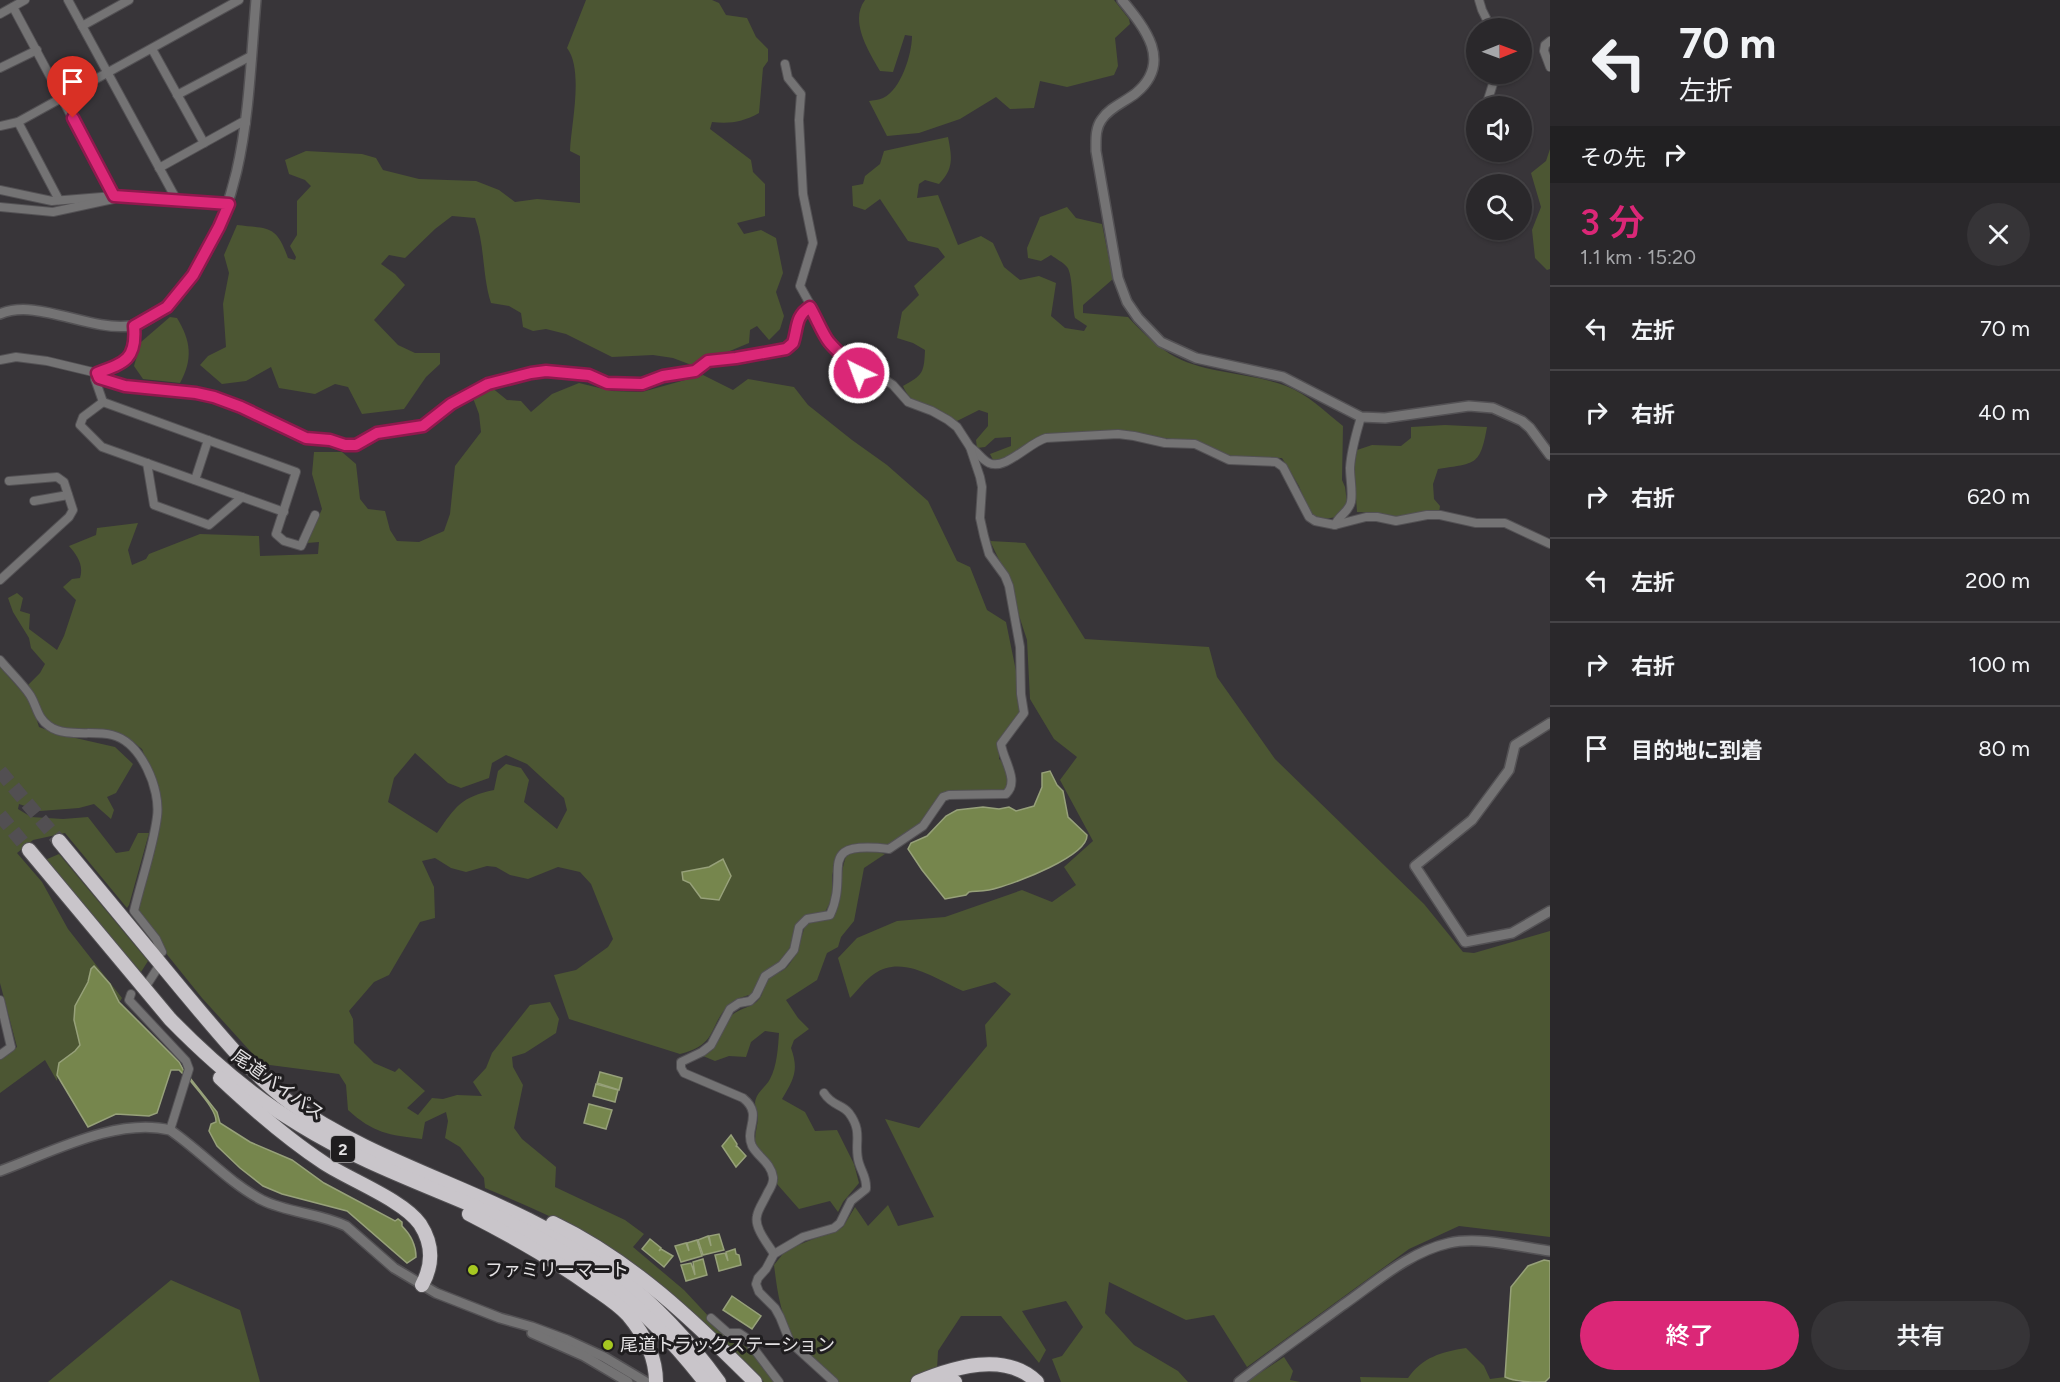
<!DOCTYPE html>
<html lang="ja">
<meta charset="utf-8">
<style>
:root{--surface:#2a282b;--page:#363437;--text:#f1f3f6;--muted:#a5a6a9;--line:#464447;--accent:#db2777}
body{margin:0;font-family:Figtree,"Noto Sans JP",sans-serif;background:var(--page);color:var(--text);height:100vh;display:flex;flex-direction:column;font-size:22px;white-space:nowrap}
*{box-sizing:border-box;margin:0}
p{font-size:20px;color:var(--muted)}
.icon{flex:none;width:33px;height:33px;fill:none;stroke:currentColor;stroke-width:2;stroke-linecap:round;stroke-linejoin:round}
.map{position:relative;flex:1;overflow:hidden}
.details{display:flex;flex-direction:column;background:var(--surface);width:510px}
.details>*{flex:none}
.guide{background:#2a282b;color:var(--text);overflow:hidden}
.needle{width:39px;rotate:89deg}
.tools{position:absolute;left:1466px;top:18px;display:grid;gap:12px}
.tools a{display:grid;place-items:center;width:66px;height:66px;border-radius:50%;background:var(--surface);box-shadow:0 2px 4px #0004,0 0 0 2px var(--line);font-size:30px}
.pin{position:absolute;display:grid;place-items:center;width:51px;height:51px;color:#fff;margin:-62px -26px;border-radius:50% 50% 50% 0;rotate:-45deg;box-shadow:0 0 6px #0007}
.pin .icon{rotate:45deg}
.me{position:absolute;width:66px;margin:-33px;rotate:318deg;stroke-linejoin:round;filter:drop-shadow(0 0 4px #0008)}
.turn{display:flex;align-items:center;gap:21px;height:126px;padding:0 30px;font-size:27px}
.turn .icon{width:78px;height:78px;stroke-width:2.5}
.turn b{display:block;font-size:42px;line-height:51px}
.then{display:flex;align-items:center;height:57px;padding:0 30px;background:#0003;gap:12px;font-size:22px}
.round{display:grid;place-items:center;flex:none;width:63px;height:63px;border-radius:32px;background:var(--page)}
.summary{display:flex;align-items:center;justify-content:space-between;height:102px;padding:0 30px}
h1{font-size:36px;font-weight:600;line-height:45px;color:var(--accent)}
.button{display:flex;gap:12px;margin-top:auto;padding:12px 30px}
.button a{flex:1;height:69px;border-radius:36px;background:var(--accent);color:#fff;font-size:24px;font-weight:600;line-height:69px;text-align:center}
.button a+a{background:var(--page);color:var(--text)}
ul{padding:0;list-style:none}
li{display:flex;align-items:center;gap:18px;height:84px;padding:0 30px;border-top:2px solid var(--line)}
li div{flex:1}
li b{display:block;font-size:22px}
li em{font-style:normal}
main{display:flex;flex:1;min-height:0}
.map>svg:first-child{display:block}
.green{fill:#4c5633;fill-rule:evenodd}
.water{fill:#76864d;stroke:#97a17a;stroke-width:1.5}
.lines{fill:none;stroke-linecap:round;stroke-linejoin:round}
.motorway-tunnel{stroke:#524f52;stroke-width:14;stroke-dasharray:14 7;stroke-linecap:butt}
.minor-casing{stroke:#535154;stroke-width:10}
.tertiary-casing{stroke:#535154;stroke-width:12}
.motorway-casing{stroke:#535154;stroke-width:16}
.minor{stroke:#747374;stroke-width:8}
.tertiary{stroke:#747374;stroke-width:9}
.motorway{stroke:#c9c5ca;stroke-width:14}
.route-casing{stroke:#8e194d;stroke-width:15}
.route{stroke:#db2777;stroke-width:10}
.poi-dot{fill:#a6c821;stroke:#1f1d1f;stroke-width:2}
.labels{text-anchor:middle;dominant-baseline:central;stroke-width:6;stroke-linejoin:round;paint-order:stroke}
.shield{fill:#1f1d1f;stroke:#a8a6a8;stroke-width:1.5}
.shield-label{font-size:16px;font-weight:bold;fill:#e3e1e3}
.street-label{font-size:18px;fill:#e3e1e3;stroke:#1f1d1f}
.poi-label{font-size:18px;fill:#e3e1e3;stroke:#1f1d1f;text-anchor:start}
</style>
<main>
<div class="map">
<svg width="1550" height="1382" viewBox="0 0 1550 1382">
<rect width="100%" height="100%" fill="#383539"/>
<g class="green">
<path d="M586 0H712L719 3 726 15 747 18 756 37 768 49V61L763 68 759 113C743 122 730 124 712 122L710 129 751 160 753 172 765 184V216L737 223 744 234 761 230 776 238 783 273 776 292 784 316 780 329 769 340 757 326 750 330 749 343 694 366 673 358 653 355 612 357 566 334 546 329 533 331 523 327 521 313 509 306 491 303C482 275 485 245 475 218L452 216 435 229 405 258 389 255 381 264 395 274 405 285 374 320 398 345 415 353H440V364L426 377 404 409 362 414 348 387 335 384 315 394 279 388 271 367 246 381 222 384 200 365 208 356 226 347 223 304 229 273 224 255 237 225C270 229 276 225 288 258L295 260 296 257 290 246 297 235V201L311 186 305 180 289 174 285 160 306 151 362 154 376 158 383 170 419 179 476 181 499 190 515 202 537 199 580 203V156L570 151C571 125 584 70 567 48Z"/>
<path d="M865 0H1114L1129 19 1130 24 1115 38 1118 66 1114 75 1067 87 1040 81 1034 108 1010 109 996 97 960 119 919 133 887 136 869 101C873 100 879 100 883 98 901 90 912 54 912 36L905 35 893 72 880 71C869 52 849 21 865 0Z"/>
<path d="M948 137C952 157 954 169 939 184L925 180 919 184 917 198 938 195 958 245 981 236 993 243 1004 267 1020 280 1039 276 1056 283 1051 316 1065 328 1084 331 1087 326 1075 318C1072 306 1073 274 1067 267 1063 262 1056 259 1051 255L1041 261 1028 258 1027 248 1040 217 1067 207 1076 218 1102 224 1113 279 1083 305V313L1128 317C1141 331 1154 344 1170 354 1202 374 1250 372 1286 386 1308 394 1325 412 1343 426L1342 480 1345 487 1347 502 1342 512 1336 517 1325 519 1316 517 1309 512 1299 486 1282 458 1230 457 1192 442 1150 436H1050L1011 457 994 462 990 454 1011 446V437L995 438 985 447 977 448 976 440 988 426V413L979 410 955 422C948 417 941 411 934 408 918 401 911 404 903 386 923 375 924 373 925 350L913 343 897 338 902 312 919 295 914 286 945 257 938 248 908 241 880 199 865 210 853 206 852 186 863 184 865 176 880 164 884 151Z"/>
<path d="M1550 149V269L1547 270 1535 258 1532 230 1541 207 1531 173 1546 161Z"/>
<path d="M170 317 177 318C191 341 193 359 180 383L143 379 134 366 141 342Z"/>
<path d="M703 375 733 390 748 379 794 387 808 405 852 440 887 465 928 501 957 561 970 567 987 610 1006 622 1016 671 1017 697 1020 712 999 740V759L1005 764 1010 787 1002 792 943 793 920 826 889 846C871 843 857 842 840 850L832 875V899L825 912 800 920 791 945 785 957 775 967 764 972 753 994C746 996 736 998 731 1003 707 1025 720 1044 680 1054L569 1019 554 975 576 970 608 947 613 939 591 884 580 872 558 867 528 879 510 875 496 867 487 866 466 872 451 868 435 858 422 861 434 887 435 918 420 922 389 975 374 982 349 1011 353 1019 354 1043 374 1063 395 1072 399 1068 425 1091 407 1108 418 1115 432 1098 443 1099 457 1095 482 1096 473 1082 486 1068 492 1053 530 1005 550 1002 559 1019 556 1033 525 1053 512 1057 513 1067 523 1085 514 1128 522 1139 556 1167 555 1187 625 1220 644 1234 633 1247 684 1290 726 1335 750 1349 775 1382H764C727 1347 691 1307 650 1276 600 1237 543 1212 485 1188L484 1178 460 1147 445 1138 448 1121 446 1112 425 1122 422 1139C389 1135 373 1133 348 1110L346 1085 339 1074 262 1064 202 998 165 952 136 909 156 834V786L142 749 131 740 116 733 96 729H66L50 724 39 712 37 699 28 685 40 673 45 664 31 648 29 638 13 612 8 598 17 593 23 598 20 611 30 614 29 629 57 650 64 636 76 600 63 587 72 579 80 578C84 565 77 555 69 546L96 535 97 528 138 523 128 550 132 565 146 559 149 554 200 534 259 536 260 556 318 554 319 542 307 543 322 509 312 474 314 452H342L356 464 360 499 368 509 385 511 390 530 397 541 419 542 444 531 450 514 455 466 481 432 479 414 473 398 491 387 507 400 521 401 531 412 552 394 579 383 612 391 642 392ZM415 753 448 783 461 788 489 778 492 763 506 755 527 764 564 798 567 810 557 829 524 802 529 780 521 768 506 764 498 771 494 790C461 797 456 806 437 833L388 802 394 778ZM722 859 731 876 701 898 682 872 709 867Z"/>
<path d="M1445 425 1487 427C1480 466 1476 463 1438 469L1433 484 1434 499 1440 506 1439 513 1404 518 1379 513 1357 512 1354 469 1357 450 1372 445 1401 446 1411 438V427Z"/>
<path d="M990 541 1025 543 1085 639 1209 647 1217 677 1275 759 1424 904 1463 952 1474 953 1550 931V1237L1459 1226 1409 1249 1247 1367 1214 1315 1186 1320 1109 1282 1105 1313 1134 1345 1178 1371 1188 1382H1061L1052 1359 1062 1356 1083 1327 1066 1301 1022 1311 1046 1350 1039 1363 1001 1316H961L938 1351 937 1370 909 1382H839C825 1369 807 1356 795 1340 781 1319 777 1290 774 1265L786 1250 843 1227 855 1207 868 1226 888 1205 898 1226 934 1217 885 1119 919 1128 987 1046 985 1025 1011 994 995 982 963 991C936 979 902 954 874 974 865 980 858 990 850 998L838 958 857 938 897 921 945 917 1022 890 1052 902 1076 885 1064 867 1093 841 1060 780 1077 757 1054 739 1030 699 1027 640 1004 570Z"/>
<path d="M0 667 31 702 39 727 58 734 115 747 133 764 116 793 107 797 114 810 111 819 94 804 79 808 40 811 19 804 18 809 31 817 63 819 88 817 116 853 129 851 138 833H149L129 905 127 908 65 833 33 840 17 853 42 882 68 929 122 998 119 1003 76 1026 80 1045 75 1051 59 1063 57 1081 45 1060 0 1093V1060L17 1047 0 983Z"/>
<path d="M859 847 885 854 864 868 854 921 841 937 838 947 827 953 817 980 786 1000 798 1018 809 1029 794 1040 791 1048C799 1070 794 1079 782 1099L805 1112 815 1131 837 1130 854 1164 859 1183 843 1202 838 1212 830 1201 799 1209 777 1184C778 1158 757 1157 755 1140 755 1132 758 1124 758 1116 758 1112 755 1107 755 1103 756 1092 766 1087 770 1079 777 1066 778 1048 779 1033L765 1031 751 1042 746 1057 729 1056 715 1061 703 1056C723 1042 718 1026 732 1015 741 1007 753 1008 760 998 764 992 763 986 764 980 770 974 775 975 782 971 796 963 801 937 806 923L833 917C843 897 838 876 847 854Z"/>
<path d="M59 854 148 961 141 972 45 860Z"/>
<path d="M171 1280 240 1310 260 1382H48Z"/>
<path d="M1466 1348 1484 1366 1490 1379 1505 1377 1519 1382H1361L1360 1377 1408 1378C1423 1357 1441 1352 1466 1348Z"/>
<path d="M1284 1357 1293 1371 1290 1380 1300 1382H1246Z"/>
</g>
<g class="water">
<path d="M1050 771 1057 785 1063 791 1068 817 1087 835C1088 856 1016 883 997 888 989 891 978 891 969 892L966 895 945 899 922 870 908 849 911 843 927 836 946 816 957 810 983 807 999 809 1009 807 1016 811 1034 806 1042 787V773Z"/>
<path d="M723 859 731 876 719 900 701 898 690 883 683 880 682 872 709 867Z"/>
<path d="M94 966 110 984 119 1002 179 1062 185 1073 184 1075 179 1070H171L157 1113 149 1116 116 1114 88 1127 57 1075 59 1063 75 1051 80 1045 74 1020 75 1006 88 982 91 969Z"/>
<path d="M600 1072 622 1078 619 1090 597 1083Z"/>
<path d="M190 1078 217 1112 220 1123 250 1142 292 1160 324 1183 395 1221 398 1219 402 1222V1226C410 1234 416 1245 416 1257L407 1263 347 1211 282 1194 263 1186 240 1168 217 1146 209 1131 211 1124 216 1122C217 1110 197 1090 189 1079Z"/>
<path d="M596 1084 618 1090 615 1102 593 1096Z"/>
<path d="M589 1104 612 1110 606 1129 584 1123Z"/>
<path d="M731 1135 737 1144 736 1147 737 1146 746 1156 736 1167 722 1146Z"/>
<path d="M719 1234 724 1250 703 1255 698 1240 708 1236 711 1246 709 1236Z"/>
<path d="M650 1239 661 1248 659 1251 661 1249 673 1256 664 1267 642 1249Z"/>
<path d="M697 1240 702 1256 681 1262 675 1246 686 1243 689 1251 687 1243Z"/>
<path d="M735 1249 736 1254 739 1255 741 1265 719 1271 715 1255 725 1253 728 1261 726 1252Z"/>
<path d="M703 1259 707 1275 686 1281 681 1265 691 1263 695 1275 693 1262Z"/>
<path d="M1544 1260 1550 1261V1377L1545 1382C1532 1382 1516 1382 1505 1377L1511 1287 1528 1266Z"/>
<path d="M732 1296 761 1316 752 1329 723 1310Z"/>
</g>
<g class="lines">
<g class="motorway-tunnel">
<path d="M0 771 59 841"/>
<path d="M0 815 29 850"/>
</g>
<defs>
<g id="minor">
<path d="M68 0 174 195V199"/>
<path d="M1479 0 1482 10 1491 28"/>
<path d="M0 14 25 0"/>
<path d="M82 26 129 0"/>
<path d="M1550 41 1545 45 1544 51 1550 67"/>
<path d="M152 49 204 143"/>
<path d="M0 68 37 50"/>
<path d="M177 95 251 56"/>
<path d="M1486 106 1496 74"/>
<path d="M18 122 59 200"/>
<path d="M0 126 18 122 239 0"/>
<path d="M159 168 242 122 246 123"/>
<path d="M0 190 52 201 114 196 229 204"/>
<path d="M0 207 53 212 113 199 114 196 13 7"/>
<path d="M0 360 16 357 47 361 97 373 128 359 133 350 135 341 134 326"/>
<path d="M97 373 99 378 125 385 196 393 214 397 241 407 306 438 330 440 345 445H356L377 433 423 426 451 404 488 384 532 373 546 371 589 375 607 383 642 384 662 376 695 371 708 361 736 358 786 349 793 343C798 328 795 316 810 307"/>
<path d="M96 374 95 379 103 402 296 472 276 534 284 541 301 546 315 515"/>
<path d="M103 402 83 417 80 425 102 447 284 512"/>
<path d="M970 447C977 451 982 460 989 463 1005 471 1030 442 1046 438L1118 434 1134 436 1165 443 1195 444 1229 460 1276 462 1283 467 1309 517 1315 521 1335 525 1366 517H1377L1396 521 1427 515H1440L1476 523H1505L1550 544"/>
<path d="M147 463 154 505 209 525 242 497"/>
<path d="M195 480 208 440"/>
<path d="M34 501 68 495"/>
<path d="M1335 525C1338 516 1349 512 1351 502 1353 492 1350 479 1350 468 1351 450 1356 434 1361 417"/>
<path d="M0 580 69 517 73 510 64 482 57 477 9 481"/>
<path d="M0 660C10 672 22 683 30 695 37 706 37 718 49 726 65 738 93 730 112 735 141 742 161 789 157 817 153 848 141 881 134 911L156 939 162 952"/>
<path d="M148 983 157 969"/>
<path d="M131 994 129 1000 186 1061 189 1069 170 1130"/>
<path d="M0 1000 11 1047 0 1055"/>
<path d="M824 1093C832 1106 842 1104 849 1113 864 1133 853 1144 859 1163 862 1173 867 1178 866 1189L851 1201 840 1223 834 1228 803 1237 774 1254 766 1269 758 1278 756 1284 759 1292 775 1308 780 1317 790 1342 834 1382"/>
<path d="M774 1254C768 1244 754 1228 757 1216 758 1209 764 1201 767 1194 770 1188 774 1184 773 1177 771 1163 758 1157 752 1146 744 1128 764 1115 743 1098L684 1073 681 1068V1062L702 1052 711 1045 730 1009 739 1003 750 1001 756 995 765 976 782 965 794 950 799 927 807 919 830 915C851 871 812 840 889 849L923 826 943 797 949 795 1006 794C1020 781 1003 760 1001 744L1024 713 1021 694 1020 647 1009 586 1005 576 989 554 984 536 980 518 982 487 980 477 970 447 957 427 948 420 932 411 908 402 893 385 887 381 866 377 859 373 848 360 827 340 820 322 800 286 813 243 803 194 799 120 801 94 788 78 785 64"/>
<path d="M711 1318 728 1333H739L745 1337 779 1382"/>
</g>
<g id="tertiary">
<path d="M1122 0C1145 28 1173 62 1136 93 1125 102 1110 107 1102 119 1095 128 1096 140 1096 151L1118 278 1127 302 1138 318 1161 342 1196 358 1283 377 1361 417 1385 418 1469 406 1493 408 1522 421 1530 428 1550 455"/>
<path d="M0 314C36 298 88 331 130 326 148 324 170 304 181 291 249 205 247 104 256 0"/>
<path d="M1550 723 1515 745 1509 770 1472 820 1415 866 1465 942 1512 933 1550 911"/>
<path d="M0 1171C50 1153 116 1117 170 1130 202 1152 228 1182 262 1200 288 1213 319 1213 346 1226L394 1268 436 1293 500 1318 532 1327 567 1340 604 1357 646 1382"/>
<path d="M532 1333 584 1356 628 1382"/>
<path d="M1239 1382C1273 1355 1308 1331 1343 1305 1376 1282 1409 1252 1449 1243 1479 1236 1520 1247 1550 1251"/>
</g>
<g id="motorway">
<path d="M59 841C100 891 142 941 183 991 216 1030 248 1071 289 1102 362 1154 449 1180 529 1220 605 1257 669 1313 719 1382"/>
<path d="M29 850 170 1019C209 1059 251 1096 300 1125 358 1161 423 1184 485 1211 578 1253 642 1301 705 1382"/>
<path d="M220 1078C253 1109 286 1138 324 1163 350 1180 403 1200 420 1224 433 1244 433 1265 422 1285"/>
<path d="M469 1214C512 1236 553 1259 592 1287 605 1296 618 1304 628 1315 644 1334 656 1357 656 1382"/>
<path d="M553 1223C631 1260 694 1321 755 1382"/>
<path d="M931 1380 955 1382"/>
<path d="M918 1382C954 1367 1005 1351 1037 1382"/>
</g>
</defs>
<use href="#minor" class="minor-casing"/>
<use href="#tertiary" class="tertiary-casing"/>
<use href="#motorway" class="motorway-casing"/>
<use href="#minor" class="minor"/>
<use href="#tertiary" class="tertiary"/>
<use href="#motorway" class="motorway"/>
</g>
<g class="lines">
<defs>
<path id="route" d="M73 118 114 196 229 204 219 227 193 275 167 307 134 326C137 359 125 363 97 373L99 378 125 386 196 393 214 397 241 407 306 438 330 440 345 445H356L377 433 423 426 451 404 488 384 531 373 546 371 589 375 607 383 642 384 663 376 695 371 708 361 736 358 786 349 793 343C798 328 795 316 810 307 816 317 823 335 829 342 838 353 850 361 859 373"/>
</defs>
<use href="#route" class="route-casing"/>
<use href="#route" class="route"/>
</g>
<g class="poi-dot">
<circle cx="473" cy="1270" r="6"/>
<circle cx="608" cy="1345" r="6"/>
</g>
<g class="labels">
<rect class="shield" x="331" y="1136" width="24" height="26" rx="4.5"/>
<g class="shield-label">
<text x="343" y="1149">2</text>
</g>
<g class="street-label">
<text transform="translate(278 1085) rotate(35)">尾道バイパス</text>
</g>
<g class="poi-label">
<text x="485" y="1270">ファミリーマート</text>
<text x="620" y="1345">尾道トラックステーション</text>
</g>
</g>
</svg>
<div class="tools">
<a><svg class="needle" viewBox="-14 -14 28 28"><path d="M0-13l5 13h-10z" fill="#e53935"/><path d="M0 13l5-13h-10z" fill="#a5a6a9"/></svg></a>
<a><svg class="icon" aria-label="sound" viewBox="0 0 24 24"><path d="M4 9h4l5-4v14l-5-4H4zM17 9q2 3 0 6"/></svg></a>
<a><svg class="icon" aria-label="search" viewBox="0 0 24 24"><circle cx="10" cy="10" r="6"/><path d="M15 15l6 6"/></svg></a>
</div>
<div class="pin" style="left:73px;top:118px;background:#d93025"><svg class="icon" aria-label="arrive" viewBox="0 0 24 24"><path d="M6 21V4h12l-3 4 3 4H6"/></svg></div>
<svg class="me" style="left:859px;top:373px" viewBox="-20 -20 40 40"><circle r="17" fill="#db2777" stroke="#fff" stroke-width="3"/><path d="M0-11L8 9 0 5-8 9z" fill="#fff"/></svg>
</div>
<section class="details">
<div class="guide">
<div class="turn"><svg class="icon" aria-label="left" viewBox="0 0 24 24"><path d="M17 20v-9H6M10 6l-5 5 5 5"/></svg><div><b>70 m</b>左折</div></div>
<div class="then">その先<svg class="icon" aria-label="right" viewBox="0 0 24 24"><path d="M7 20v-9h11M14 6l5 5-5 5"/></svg></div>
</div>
<div class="summary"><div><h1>3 分</h1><p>1.1 km · 15:20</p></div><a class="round"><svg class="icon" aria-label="close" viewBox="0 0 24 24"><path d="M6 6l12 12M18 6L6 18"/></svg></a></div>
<ul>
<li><svg class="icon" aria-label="left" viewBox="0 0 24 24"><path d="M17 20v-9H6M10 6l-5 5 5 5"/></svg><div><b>左折</b></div><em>70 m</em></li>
<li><svg class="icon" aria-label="right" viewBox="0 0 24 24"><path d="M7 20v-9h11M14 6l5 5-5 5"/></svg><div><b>右折</b></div><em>40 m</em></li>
<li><svg class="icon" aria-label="right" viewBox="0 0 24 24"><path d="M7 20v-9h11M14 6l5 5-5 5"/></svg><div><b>右折</b></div><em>620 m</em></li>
<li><svg class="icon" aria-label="left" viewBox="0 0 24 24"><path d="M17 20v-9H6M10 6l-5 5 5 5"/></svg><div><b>左折</b></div><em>200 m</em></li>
<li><svg class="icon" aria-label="right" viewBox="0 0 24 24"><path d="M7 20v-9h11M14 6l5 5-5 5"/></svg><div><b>右折</b></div><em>100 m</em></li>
<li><svg class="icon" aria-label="arrive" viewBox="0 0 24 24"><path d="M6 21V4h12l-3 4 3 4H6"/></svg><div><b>目的地に到着</b></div><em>80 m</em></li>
</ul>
<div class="button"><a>終了</a><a>共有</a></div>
</section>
</main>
